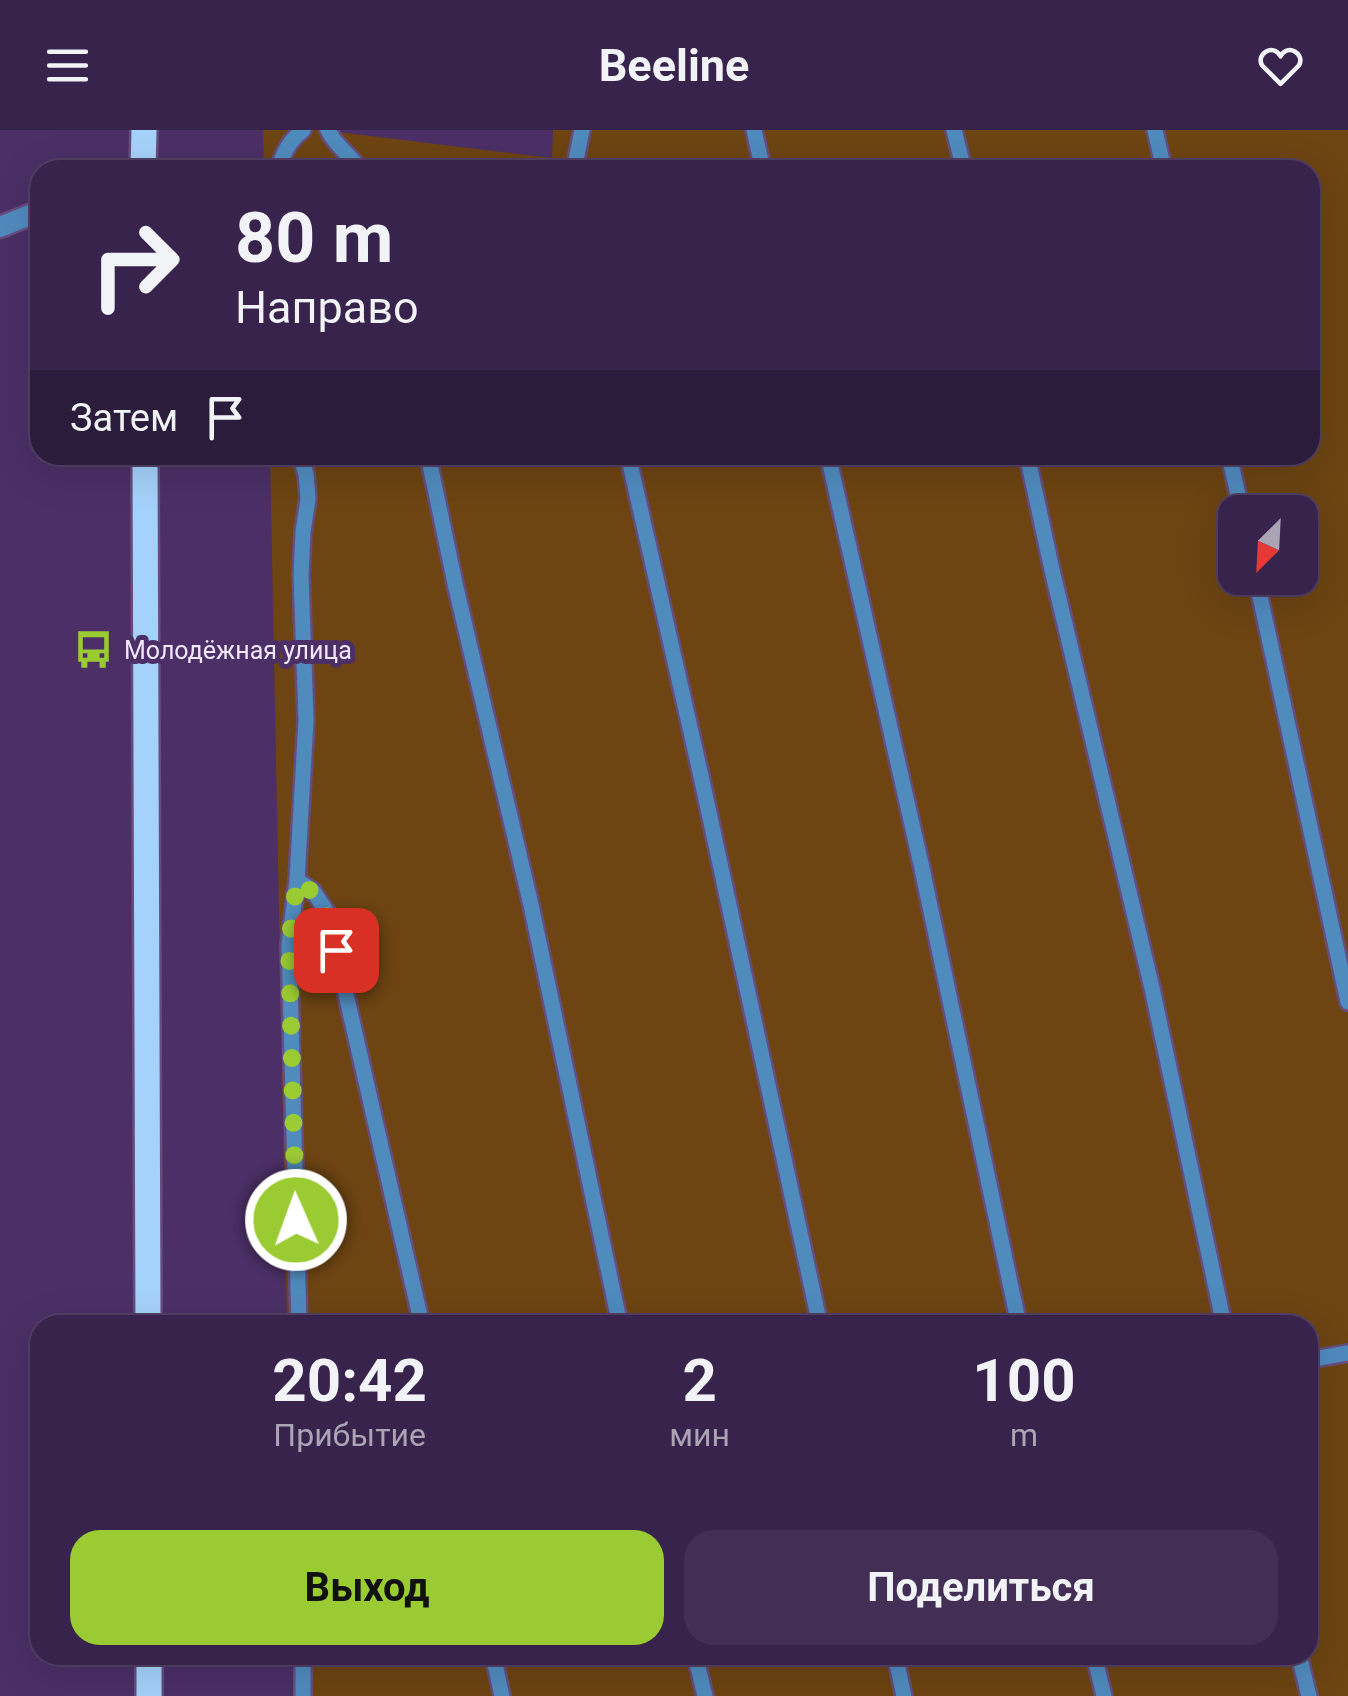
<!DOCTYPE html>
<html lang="ru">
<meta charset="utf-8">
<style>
:root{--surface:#38234c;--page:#432f56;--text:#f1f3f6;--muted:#aba4b5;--line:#524064;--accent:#9bcb33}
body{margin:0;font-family:Roboto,sans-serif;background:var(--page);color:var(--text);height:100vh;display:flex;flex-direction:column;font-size:38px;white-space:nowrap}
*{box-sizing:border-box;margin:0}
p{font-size:32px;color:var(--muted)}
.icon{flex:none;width:55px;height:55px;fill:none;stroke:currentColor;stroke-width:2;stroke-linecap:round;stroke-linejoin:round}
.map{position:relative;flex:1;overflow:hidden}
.sheet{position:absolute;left:30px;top:1185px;width:1288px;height:350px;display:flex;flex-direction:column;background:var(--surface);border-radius:30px;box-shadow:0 10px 40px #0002,0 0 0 2px var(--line)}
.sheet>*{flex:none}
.top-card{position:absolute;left:30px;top:30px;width:1290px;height:305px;border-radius:30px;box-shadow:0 10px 40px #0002,0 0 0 2px var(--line);background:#38234c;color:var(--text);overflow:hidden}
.needle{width:65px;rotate:204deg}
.buttons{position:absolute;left:1218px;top:365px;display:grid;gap:20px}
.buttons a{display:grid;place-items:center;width:100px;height:100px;border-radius:20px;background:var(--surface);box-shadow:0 10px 40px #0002,0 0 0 2px var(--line);font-size:50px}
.pin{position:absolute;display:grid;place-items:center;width:85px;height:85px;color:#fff;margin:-42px;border-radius:20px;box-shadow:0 5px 15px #0006}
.me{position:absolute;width:110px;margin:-55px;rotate:358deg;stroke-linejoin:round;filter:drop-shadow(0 0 8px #0008)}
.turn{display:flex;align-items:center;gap:35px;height:210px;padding:0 40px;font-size:45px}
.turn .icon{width:130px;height:130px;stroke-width:2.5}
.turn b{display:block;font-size:70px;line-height:85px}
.then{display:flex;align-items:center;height:95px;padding:0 40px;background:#0003;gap:20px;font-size:38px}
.eta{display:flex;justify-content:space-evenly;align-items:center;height:170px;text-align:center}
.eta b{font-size:60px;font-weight:700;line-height:70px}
.action{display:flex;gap:20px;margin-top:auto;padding:20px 40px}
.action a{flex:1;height:115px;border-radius:30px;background:var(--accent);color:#111;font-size:40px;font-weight:700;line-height:115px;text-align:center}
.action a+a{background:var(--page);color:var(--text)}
header{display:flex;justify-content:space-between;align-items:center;height:130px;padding:0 40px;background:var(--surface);font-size:45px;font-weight:700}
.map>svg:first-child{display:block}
.green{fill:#6d4412;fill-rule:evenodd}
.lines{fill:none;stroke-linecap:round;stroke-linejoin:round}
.service-casing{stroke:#664d7e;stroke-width:20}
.tertiary-casing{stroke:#664d7e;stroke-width:25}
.primary-casing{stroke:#664d7e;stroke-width:30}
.service{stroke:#508bbe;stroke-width:15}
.tertiary{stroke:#508bbe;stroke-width:20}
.primary{stroke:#a5d2fb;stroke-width:25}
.route{stroke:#9bcb33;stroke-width:18;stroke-dasharray:0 32.4}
.labels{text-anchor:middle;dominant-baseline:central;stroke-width:10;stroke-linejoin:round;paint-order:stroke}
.poi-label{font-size:25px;fill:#f1e8fc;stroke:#4b2f66;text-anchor:start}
</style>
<header><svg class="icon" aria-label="menu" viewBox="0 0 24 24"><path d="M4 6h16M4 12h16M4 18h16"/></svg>Beeline<svg class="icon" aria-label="heart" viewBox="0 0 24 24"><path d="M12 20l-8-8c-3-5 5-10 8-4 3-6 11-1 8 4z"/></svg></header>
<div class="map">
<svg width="1348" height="1566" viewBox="0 0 1348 1566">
<rect width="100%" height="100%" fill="#4b2f66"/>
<path class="green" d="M263 0H321L552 28 553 0H1348V1566H295L294 1525H1308V1195H287L270 325H1310V40H264ZM1235 382H1300V448H1235Z"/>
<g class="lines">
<defs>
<g id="service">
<path d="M328 0C335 16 351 25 360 40"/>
<path d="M754 0 763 40"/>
<path d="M954 0 964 40"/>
<path d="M1155 0 1164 40"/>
<path d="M278 40C283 23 289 11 303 0"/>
<path d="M574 40 582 0"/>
<path d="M428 325 456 458 531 775 620 1195"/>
<path d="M628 325 701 646 820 1195"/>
<path d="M828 325 921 734 1019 1195"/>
<path d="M1027 325 1052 440 1152 858 1224 1195"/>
<path d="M1229 325 1242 382"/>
<path d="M1256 448 1348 872"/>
<path d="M297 750 313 761 327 782 422 1195"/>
<path d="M299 1195 289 815 297 750 306 590 301 445 303 402 308 369 306 344 300 325"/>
<path d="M1308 1230 1348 1223"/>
<path d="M493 1525 502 1566"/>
<path d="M695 1525 705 1566"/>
<path d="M895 1525 904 1566"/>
<path d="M1094 1525 1104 1566"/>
<path d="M1299 1525 1309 1566"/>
<path d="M303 1566V1525"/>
</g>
<path id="tertiary" d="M0 97 40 81"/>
<g id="primary">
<path d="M143 40 144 0"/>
<path d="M145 325 148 1195"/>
<path d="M149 1525V1566"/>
</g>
</defs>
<use href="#service" class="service-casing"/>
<use href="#tertiary" class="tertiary-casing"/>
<use href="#primary" class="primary-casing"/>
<use href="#service" class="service"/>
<use href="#tertiary" class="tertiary"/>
<use href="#primary" class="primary"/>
</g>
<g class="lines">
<path class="route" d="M296 1090 289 815 297 750C326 770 329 787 336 820"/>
</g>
<defs>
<symbol id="bus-bare" viewBox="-9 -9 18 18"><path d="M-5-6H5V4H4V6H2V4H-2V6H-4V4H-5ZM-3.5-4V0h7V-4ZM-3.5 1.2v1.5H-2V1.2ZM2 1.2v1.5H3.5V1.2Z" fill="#9bcb33" stroke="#4b2f66" stroke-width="2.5" paint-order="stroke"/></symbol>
</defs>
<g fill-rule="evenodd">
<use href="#bus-bare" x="66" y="492" width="55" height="55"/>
</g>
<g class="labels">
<g class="poi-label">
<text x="124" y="520">Молодёжная улица</text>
</g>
</g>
</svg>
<div class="buttons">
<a><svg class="needle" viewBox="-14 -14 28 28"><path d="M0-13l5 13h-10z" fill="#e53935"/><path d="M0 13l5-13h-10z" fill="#aba4b5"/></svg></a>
</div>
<div class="pin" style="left:336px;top:820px;background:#d93025"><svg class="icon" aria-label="arrive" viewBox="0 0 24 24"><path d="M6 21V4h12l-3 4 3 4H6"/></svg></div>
<svg class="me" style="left:296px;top:1090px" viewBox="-20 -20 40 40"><circle r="17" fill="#9bcb33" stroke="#fff" stroke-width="3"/><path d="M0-11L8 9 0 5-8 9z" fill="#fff"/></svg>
<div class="top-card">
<div class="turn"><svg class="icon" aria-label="right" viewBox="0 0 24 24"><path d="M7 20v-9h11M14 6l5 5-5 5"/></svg><div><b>80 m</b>Направо</div></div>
<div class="then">Затем<svg class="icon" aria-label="arrive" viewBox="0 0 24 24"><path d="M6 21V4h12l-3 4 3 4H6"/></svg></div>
</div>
<section class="sheet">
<div class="eta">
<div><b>20:42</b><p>Прибытие</p></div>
<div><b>2</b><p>мин</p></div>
<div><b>100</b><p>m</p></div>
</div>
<div class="action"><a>Выход</a><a>Поделиться</a></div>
</section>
</div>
